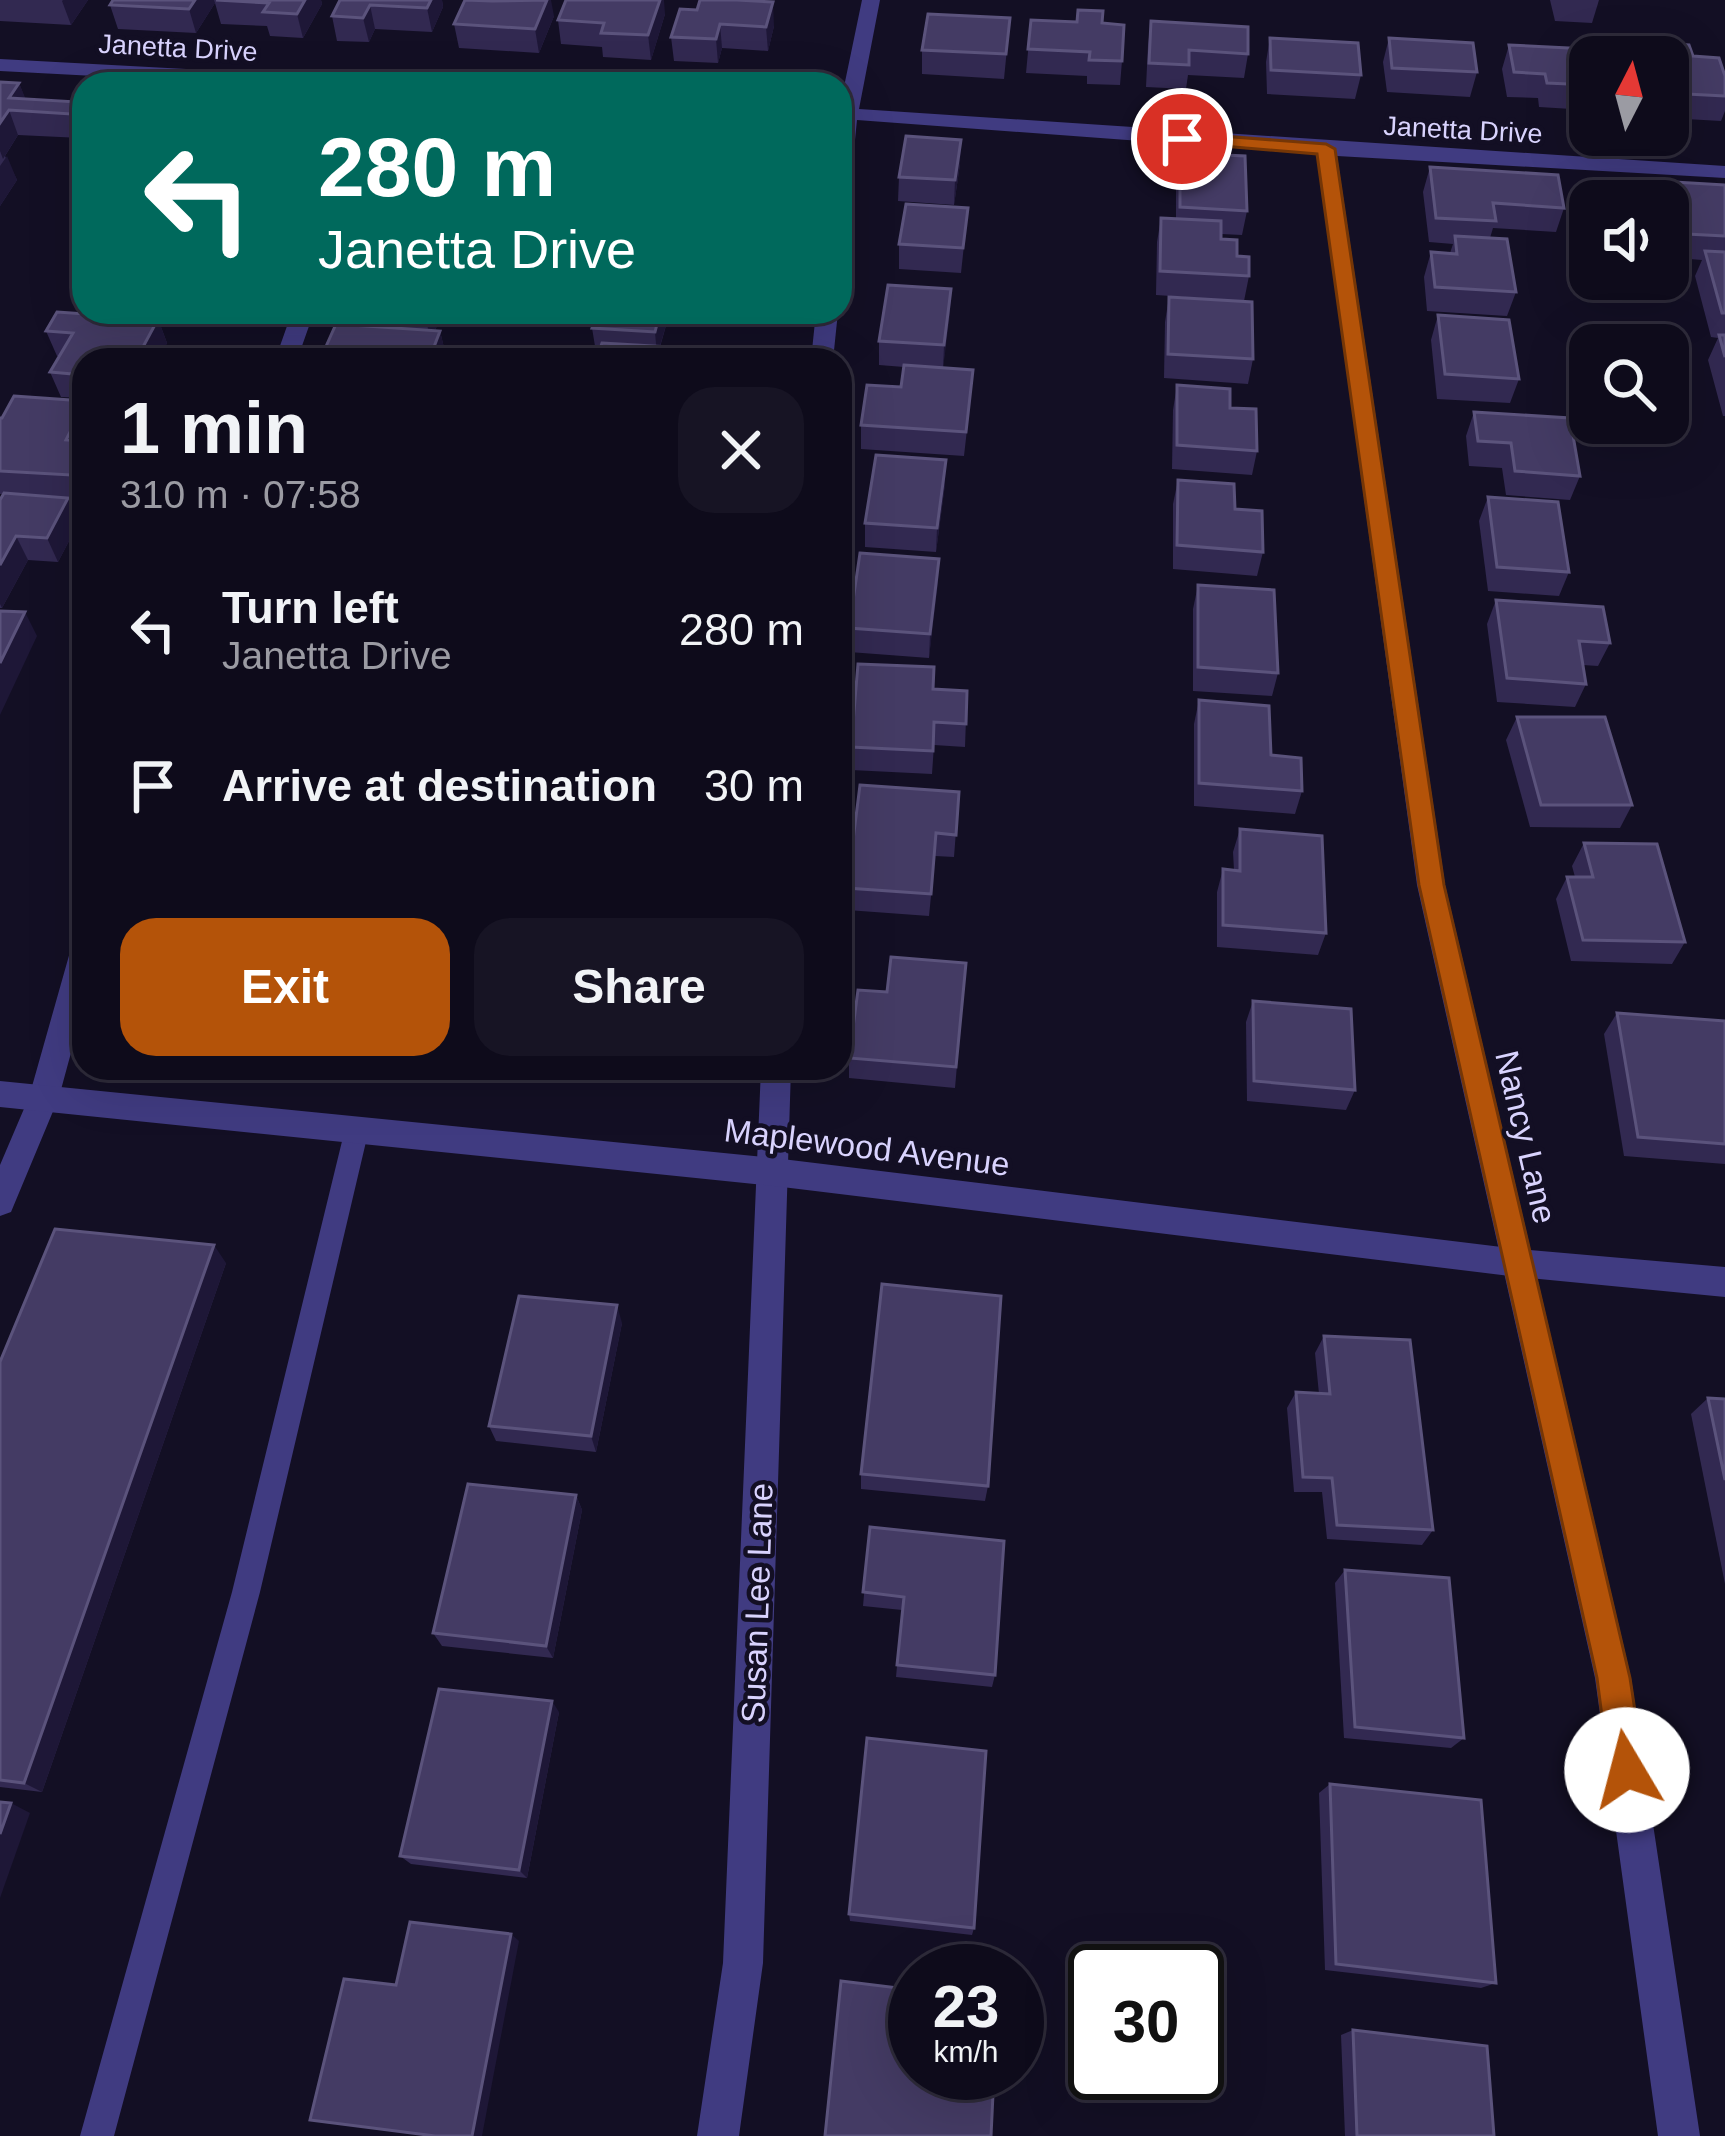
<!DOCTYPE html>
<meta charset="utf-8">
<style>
:root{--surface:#0e0b1b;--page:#171424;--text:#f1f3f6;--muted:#9b9ba3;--line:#2e2b3a;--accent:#b45309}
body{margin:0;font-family:Helvetica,sans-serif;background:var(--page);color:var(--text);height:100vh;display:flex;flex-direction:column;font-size:45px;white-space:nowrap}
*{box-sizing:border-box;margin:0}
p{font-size:39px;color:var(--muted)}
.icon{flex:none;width:66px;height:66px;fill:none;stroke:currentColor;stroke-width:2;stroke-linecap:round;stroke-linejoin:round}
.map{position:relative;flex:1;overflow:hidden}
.side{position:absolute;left:72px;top:348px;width:780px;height:732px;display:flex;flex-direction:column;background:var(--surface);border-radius:36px;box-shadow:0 12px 48px #0002,0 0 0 3px var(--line)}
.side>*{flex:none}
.top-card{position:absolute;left:72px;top:72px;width:780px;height:252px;border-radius:36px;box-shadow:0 12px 48px #0002,0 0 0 3px var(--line);background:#00695c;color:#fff;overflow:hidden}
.needle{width:78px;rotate:6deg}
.controls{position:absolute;left:1569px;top:36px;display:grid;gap:24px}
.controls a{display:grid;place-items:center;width:120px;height:120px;border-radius:24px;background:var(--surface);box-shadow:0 12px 48px #0002,0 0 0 3px var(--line);font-size:60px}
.speed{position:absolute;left:888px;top:1944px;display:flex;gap:24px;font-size:60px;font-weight:700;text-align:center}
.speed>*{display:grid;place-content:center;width:156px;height:156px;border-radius:50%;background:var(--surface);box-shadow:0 12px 48px #0002,0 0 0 3px var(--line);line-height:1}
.speed small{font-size:30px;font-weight:400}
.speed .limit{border:6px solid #111;border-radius:18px;background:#fff;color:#111}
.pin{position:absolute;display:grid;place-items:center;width:102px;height:102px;color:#fff;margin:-51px;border:6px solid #fff;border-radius:50%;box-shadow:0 3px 12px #0007}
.me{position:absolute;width:132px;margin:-66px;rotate:352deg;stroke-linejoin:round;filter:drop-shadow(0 0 9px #0008)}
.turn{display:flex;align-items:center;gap:42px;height:252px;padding:0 48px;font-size:54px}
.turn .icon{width:156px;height:156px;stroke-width:2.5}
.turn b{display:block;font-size:84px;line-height:102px}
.round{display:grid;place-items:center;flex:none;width:126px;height:126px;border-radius:36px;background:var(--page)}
.summary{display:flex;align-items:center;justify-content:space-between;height:204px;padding:0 48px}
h1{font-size:72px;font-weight:700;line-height:90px}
.primary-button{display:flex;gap:24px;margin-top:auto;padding:24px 48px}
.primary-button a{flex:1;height:138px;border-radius:36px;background:var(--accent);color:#fff;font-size:48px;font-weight:700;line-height:138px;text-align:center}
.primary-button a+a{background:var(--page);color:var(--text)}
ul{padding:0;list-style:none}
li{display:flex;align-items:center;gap:36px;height:156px;padding:0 48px}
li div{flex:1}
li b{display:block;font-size:45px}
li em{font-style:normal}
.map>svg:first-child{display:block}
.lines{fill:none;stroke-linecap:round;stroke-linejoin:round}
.service{fill:#403b81;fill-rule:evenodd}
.minor{fill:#403b81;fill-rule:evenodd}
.tertiary{fill:#403b81;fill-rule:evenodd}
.wall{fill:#322951}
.shaded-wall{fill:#1e1737}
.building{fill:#443b64;stroke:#5b537c;stroke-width:3}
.route{fill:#b45309;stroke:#753606;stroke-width:3}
.labels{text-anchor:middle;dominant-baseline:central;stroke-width:9;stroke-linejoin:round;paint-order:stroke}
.far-street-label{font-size:27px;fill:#d9d3fe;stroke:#130f24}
.street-label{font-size:33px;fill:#d9d3fe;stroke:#130f24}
</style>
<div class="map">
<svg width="1725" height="2136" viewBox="0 0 1725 2136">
<rect width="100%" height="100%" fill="#130f24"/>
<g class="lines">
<path class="service" d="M357 1118 366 1122 369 1129 260 1592 114 2136H80L232 1592 345 1129 348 1122Z"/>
<g class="minor">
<path d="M862 0H880L859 109 1725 166V178L1337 156 1445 885 1631 1678 1700 2136H1658L1595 1678 1417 885 1317 154 857 120 850 190 840 196V106Z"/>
<path d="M0 59 354 78 364 84H247L0 71Z"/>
<path d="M292 312H314L297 360H275Z"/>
<path d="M816 312H838L833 360H811Z"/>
<path d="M84 940V1005L59 1097 11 1212 0 1216V1165L29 1097 70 952 74 944Z"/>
<path d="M761 1068H791L763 1963 739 2136H697L723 1963Z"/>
</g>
<path class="tertiary" d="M0 1081 774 1158 1518 1249 1725 1267V1297L1518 1277 774 1186 0 1107Z"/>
</g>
<g class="wall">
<path d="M0 0H88L71 25 0 21Z"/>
<path d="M113 0H321L322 4 303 38 270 36 267 26 221 24 215 3 196 33 118 29 110 5Z"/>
<path d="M340 0H442L443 7 432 32 375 29 369 42 337 41 332 16Z"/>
<path d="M1550 0H1599L1592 23 1555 21Z"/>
<path d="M492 1 554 16 539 53 459 48 454 24Z"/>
<path d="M680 9 774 26 768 51 722 48 718 63 674 61 671 37Z"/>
<path d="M665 14 651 60 603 57 602 47 561 44 558 20Z"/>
<path d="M1010 18 1004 79 922 74V50Z"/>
<path d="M1031 20 1102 23 1122 61 1120 85 1087 84V76L1026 73Z"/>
<path d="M1151 21 1248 54 1244 78 1188 75 1186 89 1146 87 1148 45Z"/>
<path d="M1270 38 1361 75 1355 99 1267 94 1266 62Z"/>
<path d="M1389 38 1477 72 1470 97 1387 92 1383 62Z"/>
<path d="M1635 42 1693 56 1725 76V111L1721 121 1668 118V57H1630Z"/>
<path d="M1509 45 1590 58V104L1588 110 1539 107 1538 98 1507 97 1502 69Z"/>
<path d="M0 82 19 83 25 99 84 117V132L81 138 18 135 5 156 17 180 0 206Z"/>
<path d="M1180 153 1247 211 1242 235 1221 234V239L1237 256 1249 276 1244 301 1156 295 1157 242 1161 218 1176 219V177Z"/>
<path d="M960 164 954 205 898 201 899 177Z"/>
<path d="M1430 167 1564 208 1556 232 1493 228 1490 238 1516 292 1507 316 1427 311 1424 277 1431 252 1450 253 1453 244 1429 242 1423 192Z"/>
<path d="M1674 182 1725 185V416H1723L1708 360 1718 338 1711 337 1695 276 1702 260 1677 258 1668 221 1667 201Z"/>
<path d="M968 208 961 273 899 269V244Z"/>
<path d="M84 274V312H144L141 318 158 319 167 343 158 360H84V398L61 397 50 372 60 356H57L46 331 82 314 73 292Z"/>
<path d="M951 289 943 368 971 394 964 456 861 449V425L901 387 904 367 879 365V341Z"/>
<path d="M1169 297 1253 359 1248 384 1164 378 1165 322Z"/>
<path d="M337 312H442L435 331H440L446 356 341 325Z"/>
<path d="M597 312H701L699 317 669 315 660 347 599 353 596 352 592 328Z"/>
<path d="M1438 315 1519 379 1510 403 1437 399 1431 340Z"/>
<path d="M1177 385 1230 408 1257 451 1252 475 1172 469 1173 410Z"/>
<path d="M1474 412 1580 476 1570 500 1506 495 1502 468 1469 466 1466 436Z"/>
<path d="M0 418 84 451V496L82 500 68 499 79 522 58 562 28 560 2 608H0V501L3 494H0Z"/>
<path d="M1178 480 1235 509 1263 552 1257 576 1173 569V504Z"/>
<path d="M945 484 936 552 865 547V523Z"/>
<path d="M1488 497 1569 572 1559 596 1488 591 1479 521Z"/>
<path d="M939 559 929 658 849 652V628Z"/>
<path d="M1198 585 1278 673 1272 696 1193 691V609Z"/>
<path d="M1496 600 1610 643 1598 666 1583 665 1586 684 1575 707 1497 702 1487 624Z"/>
<path d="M933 689 967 691 965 747 934 745 932 774 851 770V747Z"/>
<path d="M1199 700 1271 755 1302 791 1295 814 1194 806V724Z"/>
<path d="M1517 717 1632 805 1620 828 1530 827 1506 740Z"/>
<path d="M959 792 954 857 935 856 929 916 847 910V888Z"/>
<path d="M1240 829 1326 933 1318 955 1217 947V892L1223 869 1234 870 1233 852Z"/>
<path d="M1584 843 1685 942 1672 964 1571 961 1556 899 1567 877H1575L1572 866Z"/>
<path d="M966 963 955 1088 849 1078V1058L887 992Z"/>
<path d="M1253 1001 1355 1090 1346 1110 1247 1101 1246 1022Z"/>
<path d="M1617 1013 1725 1021V1164L1624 1156 1604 1034Z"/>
<path d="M226 1263 42 1792 0 1787V1362Z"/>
<path d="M622 1323 596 1452 496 1441 489 1426Z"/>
<path d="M1324 1336 1433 1530 1422 1545 1327 1539 1322 1492H1294L1287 1408 1296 1392 1319 1394 1315 1353Z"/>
<path d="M1708 1398 1725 1399V1584L1691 1414Z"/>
<path d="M861 1474 988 1486 985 1501 861 1489Z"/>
<path d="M576 1495 582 1510 553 1658 442 1646 433 1633Z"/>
<path d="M870 1527 995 1675 992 1687 896 1677 902 1610 863 1606Z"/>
<path d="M1345 1570 1464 1738 1451 1748 1344 1738 1335 1583Z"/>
<path d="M559 1712 527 1878 411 1864 400 1856Z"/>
<path d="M1330 1784 1496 1983 1481 1988 1325 1970 1319 1793Z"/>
<path d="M849 1914 974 1928 972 1935 850 1921Z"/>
<path d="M1353 2030 1494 2136H1345L1341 2035Z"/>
</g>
<g class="shaded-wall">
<path d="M63 0H88L71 25 62 1Z"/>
<path d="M195 0H214L215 3 196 33 189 9Z"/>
<path d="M305 0H321L322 4 303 38 297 14Z"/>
<path d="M431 0H442L443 7 432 32 427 8Z"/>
<path d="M547 0H551L554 16 539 53 535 29Z"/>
<path d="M660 0H664L665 14 651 60 648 35Z"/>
<path d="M773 2 774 26 768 51 766 27Z"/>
<path d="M370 5 375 29 369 42 363 18Z"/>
<path d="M720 24 722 48 718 63 716 39Z"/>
<path d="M19 83 29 107 9 98Z"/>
<path d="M78 102 84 117V132L81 138 71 114Z"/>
<path d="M9 110 18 135 3 159 0 151V123Z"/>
<path d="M961 140 960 164 954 205 955 180Z"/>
<path d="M7 156 17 180 0 206V166Z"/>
<path d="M951 289 950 314 943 369 944 345Z"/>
<path d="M427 312H442L431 341 425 316Z"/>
<path d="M660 312H668L669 315 657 356 655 332Z"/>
<path d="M158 319 167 343 158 360H136Z"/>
<path d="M440 331 446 356 444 360H429Z"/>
<path d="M84 405V450L66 440Z"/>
<path d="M84 451V496L82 500 71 475Z"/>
<path d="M946 460 945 484 936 552 937 528Z"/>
<path d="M68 498 79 522 58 562 47 538Z"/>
<path d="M16 536 28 560 2 608 0 604V565Z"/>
<path d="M939 559 938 583 929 658 930 634Z"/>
<path d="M25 612 37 636 0 715V663Z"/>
<path d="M214 1245 226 1263 42 1792 24 1783Z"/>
<path d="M617 1305 622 1323 596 1452 591 1436Z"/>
<path d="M576 1495 582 1510 553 1658 546 1646Z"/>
<path d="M552 1701 559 1712 527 1878 519 1870Z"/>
<path d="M11 1803 30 1813 0 1898V1834Z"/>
<path d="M511 1934 519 1941 482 2136H472Z"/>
</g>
<g class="building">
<path d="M113 0H195L189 9 110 5Z"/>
<path d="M216 0H305L297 14 263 12 269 3Z"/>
<path d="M340 0H431L427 8 370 5 363 18 332 16Z"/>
<path d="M465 0 492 1 547 0 535 29 454 24Z"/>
<path d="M566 0H660L648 35 601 33 604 23 558 20Z"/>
<path d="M700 0H737L773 2 766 27 720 24 716 39 671 37 680 9 697 10Z"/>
<path d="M1078 10 1103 11 1102 23 1124 25 1122 61 1089 60 1090 52 1028 49 1031 20 1077 22Z"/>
<path d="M928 14 1010 18 1006 54 922 50Z"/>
<path d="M1151 21 1248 27V54L1189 50V65L1149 63Z"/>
<path d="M1270 38 1358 43 1361 75 1271 70Z"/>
<path d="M1389 38 1473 43 1477 72 1392 68Z"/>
<path d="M1635 42 1689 45 1693 56 1719 58 1725 76V96L1668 93V57H1639Z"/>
<path d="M1509 45 1588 49 1590 58V85L1547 83 1545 74 1514 72Z"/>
<path d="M0 82 19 83 9 98 78 102 71 114 9 110 0 123Z"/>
<path d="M906 136 961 140 955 180 899 177Z"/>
<path d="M1180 153 1245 156 1247 211 1180 207Z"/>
<path d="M1430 167 1558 175 1564 208 1493 203 1496 221 1436 218Z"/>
<path d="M1674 182 1725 185V236L1687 234Z"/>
<path d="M906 204 968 208 963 248 899 244Z"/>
<path d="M1161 218 1221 221V239L1237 240V256L1249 257V276L1160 271Z"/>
<path d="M1455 236 1507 239 1516 292 1435 287 1431 252 1457 254Z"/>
<path d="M1705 251 1725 252V313H1722Z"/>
<path d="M84 274V293L73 292Z"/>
<path d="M888 285 951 289 944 345 879 341Z"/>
<path d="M1169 297 1252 302 1253 359 1168 354Z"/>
<path d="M57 312 158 319 136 360H84V375L50 372 73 333 46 331Z"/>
<path d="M358 312H427L425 316Z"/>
<path d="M597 312H660L655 332 592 328Z"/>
<path d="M1438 315 1509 320 1519 379 1445 374Z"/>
<path d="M336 324 440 331 429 360H320Z"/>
<path d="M1719 335H1725V357Z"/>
<path d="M602 343 668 347 664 360H596Z"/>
<path d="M904 365 973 370 966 432 861 425 867 385 901 387Z"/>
<path d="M1177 385 1230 389V408L1256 409 1257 451 1177 445Z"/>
<path d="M14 396 84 401V405L66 440 84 441V451L71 475 0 471V418H2Z"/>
<path d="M1474 412 1570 418 1580 476 1515 471 1511 443 1478 441Z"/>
<path d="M876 455 946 460 937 528 865 523Z"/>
<path d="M1178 480 1234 484 1235 509 1262 511 1263 552 1177 545Z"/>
<path d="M4 493 68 498 47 538 16 536 0 565V500Z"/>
<path d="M1488 497 1558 502 1569 572 1497 567Z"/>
<path d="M860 553 939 559 930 634 849 628Z"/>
<path d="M1198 585 1274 590 1278 673 1198 667Z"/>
<path d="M1496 600 1603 607 1610 643 1579 641 1586 684 1507 678Z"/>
<path d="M0 611 25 612 0 663Z"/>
<path d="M858 664 934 667 933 689 967 691 966 724 934 722 933 751 851 747Z"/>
<path d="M1199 700 1269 706 1271 755 1301 758 1302 791 1199 783Z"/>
<path d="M1517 717H1605L1632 805H1541Z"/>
<path d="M860 785 959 792 956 835 936 833 931 894 847 888Z"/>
<path d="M1240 829 1322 836 1326 933 1223 925V869L1240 871Z"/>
<path d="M1584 843 1657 844 1685 942 1583 940 1567 877H1593Z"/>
<path d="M891 957 966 963 956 1067 849 1058 858 990 887 992Z"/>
<path d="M1253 1001 1351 1009 1355 1090 1254 1081Z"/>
<path d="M1617 1013 1725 1021V1144L1638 1137Z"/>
<path d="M55 1229 214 1245 24 1783 0 1780V1362Z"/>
<path d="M882 1284 1001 1296 988 1486 861 1474Z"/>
<path d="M519 1296 617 1305 591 1436 489 1426Z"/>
<path d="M1324 1336 1410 1340 1433 1530 1337 1525 1332 1478 1303 1477 1296 1392 1330 1394Z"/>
<path d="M1708 1398 1725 1399V1480Z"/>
<path d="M468 1484 576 1495 546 1646 433 1633Z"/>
<path d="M870 1527 1004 1541 995 1675 897 1665 904 1597 863 1592Z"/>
<path d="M1345 1570 1449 1578 1464 1738 1355 1727Z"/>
<path d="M439 1689 552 1701 519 1870 400 1856Z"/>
<path d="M867 1738 986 1751 974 1928 849 1914Z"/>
<path d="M1330 1784 1481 1800 1496 1983 1336 1964Z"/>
<path d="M0 1802 11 1803 0 1834Z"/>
<path d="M410 1922 511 1934 472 2136H435L310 2120 344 1979 396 1985Z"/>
<path d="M841 1981 915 1990V2073H994L991 2136H825Z"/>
<path d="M1353 2030 1487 2046 1494 2136H1357Z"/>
</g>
<path class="route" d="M1182 133 1326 144 1335 149 1444 885 1630 1678 1644 1770 1639 1782 1627 1787 1614 1782 1609 1770 1597 1678 1419 885 1317 154 1176 142V135Z"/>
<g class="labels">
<g class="far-street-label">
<text transform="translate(178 48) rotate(3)">Janetta Drive</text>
<text transform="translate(1463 130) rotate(3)">Janetta Drive</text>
</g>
<g class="street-label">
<text transform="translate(1526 1137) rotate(77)">Nancy Lane</text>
<text transform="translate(867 1147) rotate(7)">Maplewood Avenue</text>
<text transform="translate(757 1603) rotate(-88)">Susan Lee Lane</text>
</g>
</g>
</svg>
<div class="controls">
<a><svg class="needle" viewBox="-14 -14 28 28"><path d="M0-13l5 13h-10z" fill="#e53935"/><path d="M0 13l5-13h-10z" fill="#9b9ba3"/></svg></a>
<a><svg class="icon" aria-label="sound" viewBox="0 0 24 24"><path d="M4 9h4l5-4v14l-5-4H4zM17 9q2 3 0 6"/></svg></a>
<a><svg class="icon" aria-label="search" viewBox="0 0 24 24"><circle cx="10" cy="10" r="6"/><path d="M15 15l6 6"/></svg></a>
</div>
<div class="speed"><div>23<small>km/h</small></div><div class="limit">30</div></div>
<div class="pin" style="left:1182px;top:139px;background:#d93025"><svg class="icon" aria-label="arrive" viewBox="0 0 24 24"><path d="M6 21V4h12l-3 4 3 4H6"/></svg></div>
<svg class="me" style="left:1627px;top:1770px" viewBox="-20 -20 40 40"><circle r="19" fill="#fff"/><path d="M0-13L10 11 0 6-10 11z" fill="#b45309"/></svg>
<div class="top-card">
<div class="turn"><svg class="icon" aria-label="left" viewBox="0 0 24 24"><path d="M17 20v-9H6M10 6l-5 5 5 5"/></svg><div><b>280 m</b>Janetta Drive</div></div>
</div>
<section class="side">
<div class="summary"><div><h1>1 min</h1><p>310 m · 07:58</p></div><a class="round"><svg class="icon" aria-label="close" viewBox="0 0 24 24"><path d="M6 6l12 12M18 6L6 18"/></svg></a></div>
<ul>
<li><svg class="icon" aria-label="left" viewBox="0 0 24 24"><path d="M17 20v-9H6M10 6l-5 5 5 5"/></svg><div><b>Turn left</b><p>Janetta Drive</p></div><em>280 m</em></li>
<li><svg class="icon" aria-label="arrive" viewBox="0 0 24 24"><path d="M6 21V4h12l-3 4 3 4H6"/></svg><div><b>Arrive at destination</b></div><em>30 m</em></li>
</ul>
<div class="primary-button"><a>Exit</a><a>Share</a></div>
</section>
</div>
